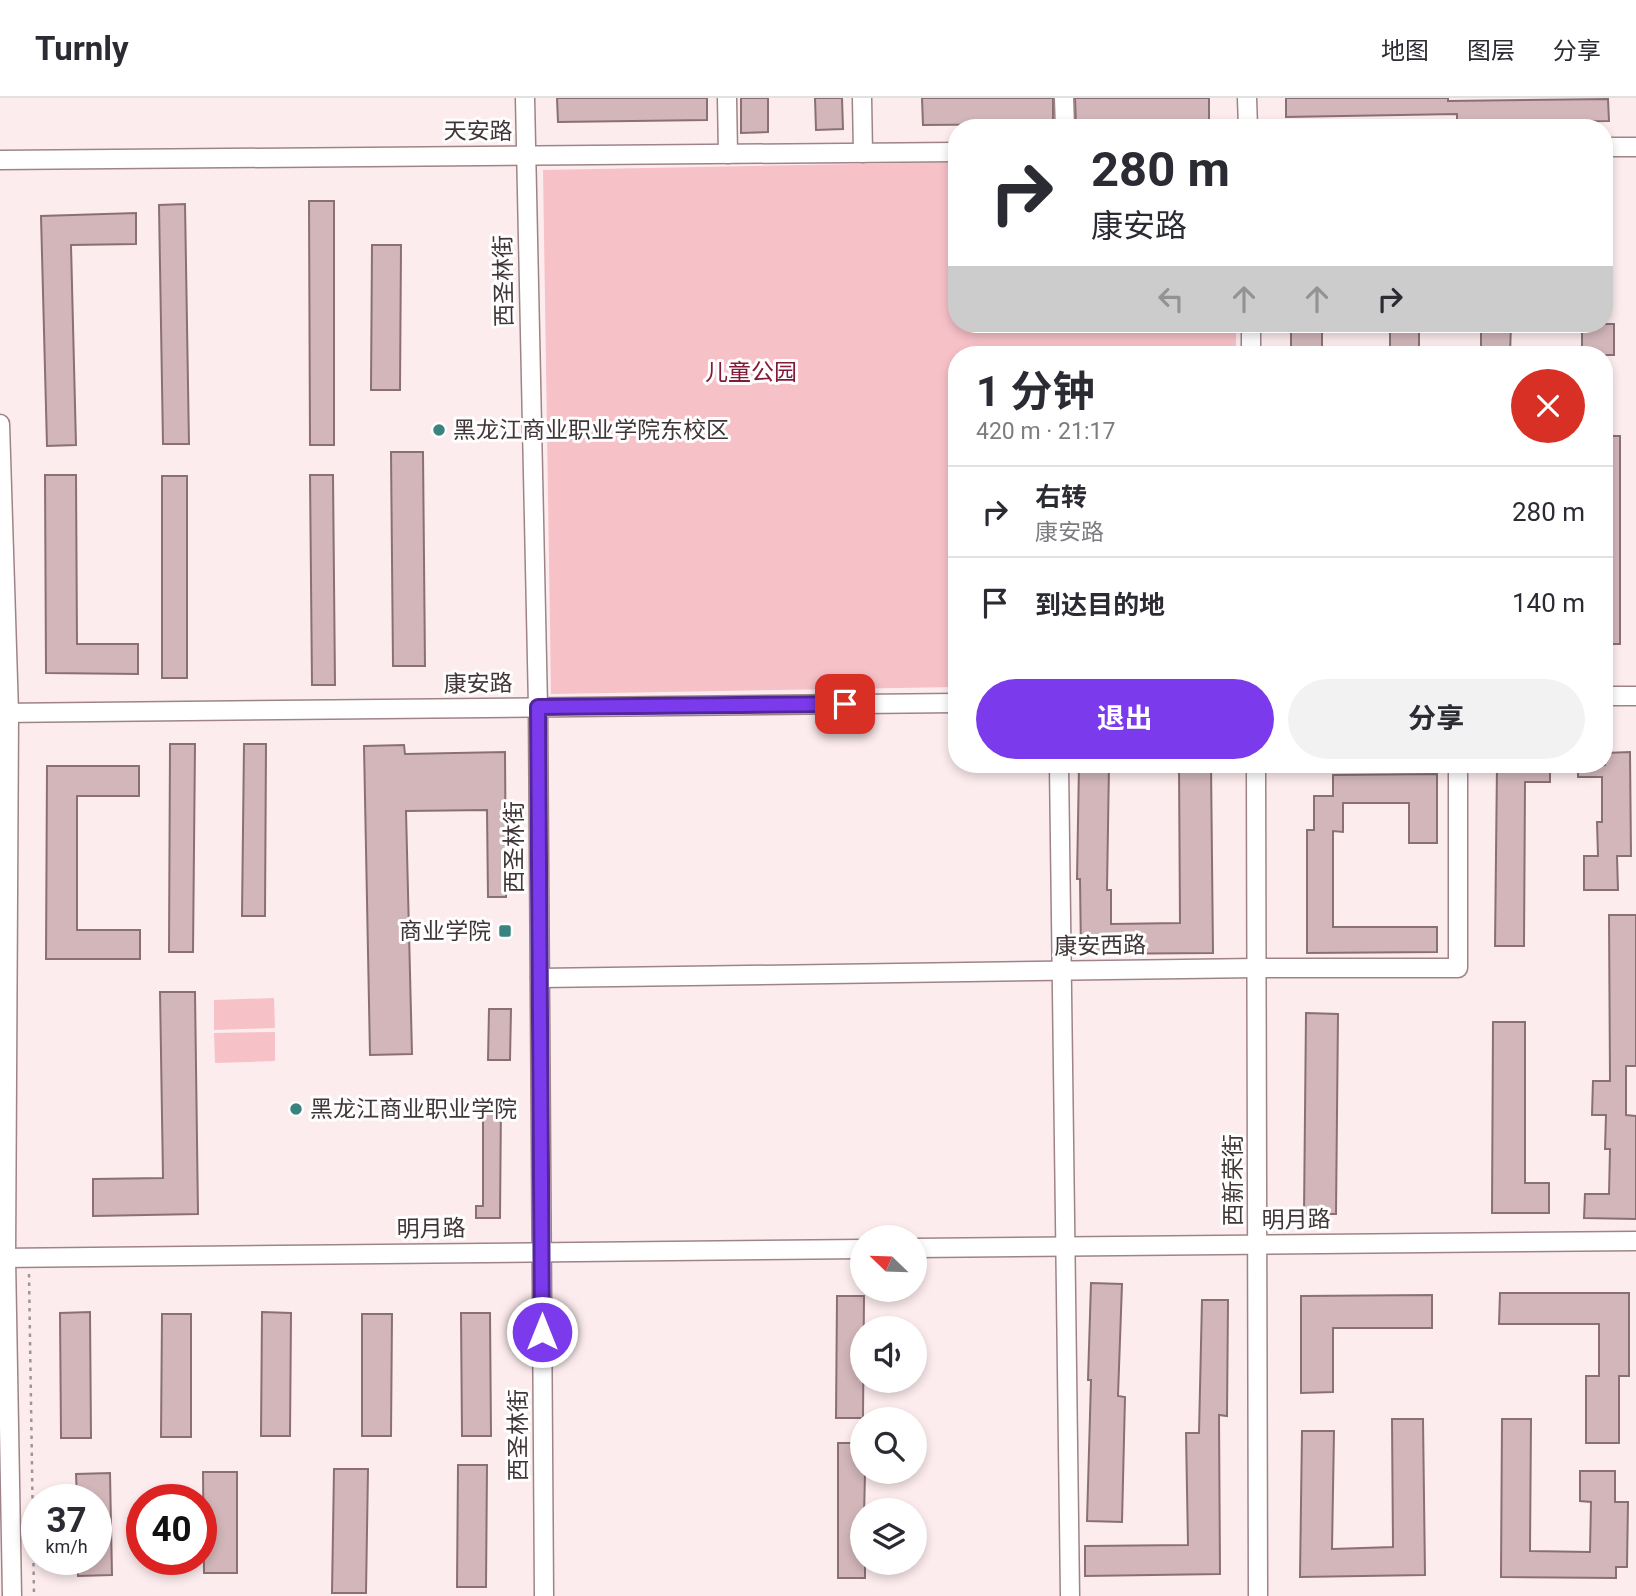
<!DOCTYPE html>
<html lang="zh">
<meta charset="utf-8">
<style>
:root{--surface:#fff;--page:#f2f2f3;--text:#2b2b33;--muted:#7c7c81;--line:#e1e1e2;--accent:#7c3aed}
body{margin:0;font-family:Roboto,"Noto Sans SC",sans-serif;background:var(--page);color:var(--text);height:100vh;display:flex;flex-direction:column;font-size:26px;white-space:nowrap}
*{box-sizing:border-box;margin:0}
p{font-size:23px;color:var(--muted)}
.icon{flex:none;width:38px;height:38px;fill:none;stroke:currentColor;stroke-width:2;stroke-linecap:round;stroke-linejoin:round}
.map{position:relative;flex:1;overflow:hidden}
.side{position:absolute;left:948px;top:248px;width:665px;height:427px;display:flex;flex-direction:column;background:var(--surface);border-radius:28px;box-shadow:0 4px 10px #0003}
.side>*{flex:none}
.banner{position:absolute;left:948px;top:21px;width:665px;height:214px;border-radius:28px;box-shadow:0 4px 10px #0003;background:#fff;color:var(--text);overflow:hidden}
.needle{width:46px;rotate:293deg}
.tools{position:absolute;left:850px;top:1127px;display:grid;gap:14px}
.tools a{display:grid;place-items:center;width:77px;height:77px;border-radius:50%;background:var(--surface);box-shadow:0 4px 10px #0003;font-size:35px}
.speed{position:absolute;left:21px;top:1386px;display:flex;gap:14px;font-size:35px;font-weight:700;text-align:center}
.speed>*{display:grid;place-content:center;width:91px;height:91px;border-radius:50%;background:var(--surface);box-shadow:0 4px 10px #0003;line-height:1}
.speed small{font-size:18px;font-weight:400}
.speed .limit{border:10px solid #d22;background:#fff;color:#111}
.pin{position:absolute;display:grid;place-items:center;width:60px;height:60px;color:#fff;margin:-30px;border-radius:14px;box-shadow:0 4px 10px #0006}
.me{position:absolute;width:77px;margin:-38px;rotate:0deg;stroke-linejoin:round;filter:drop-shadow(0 0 5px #0008)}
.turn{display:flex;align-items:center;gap:24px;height:147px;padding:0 28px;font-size:32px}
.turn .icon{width:91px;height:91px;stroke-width:2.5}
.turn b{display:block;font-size:49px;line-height:60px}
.lanes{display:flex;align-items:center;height:66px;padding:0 28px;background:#0003;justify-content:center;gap:35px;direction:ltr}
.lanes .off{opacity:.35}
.round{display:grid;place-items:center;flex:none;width:74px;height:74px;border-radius:37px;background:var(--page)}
.headline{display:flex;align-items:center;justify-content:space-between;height:119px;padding:0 28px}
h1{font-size:42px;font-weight:700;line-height:52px}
.primary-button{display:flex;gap:14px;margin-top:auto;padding:14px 28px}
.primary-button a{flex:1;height:80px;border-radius:42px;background:var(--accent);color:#fff;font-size:28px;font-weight:700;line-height:80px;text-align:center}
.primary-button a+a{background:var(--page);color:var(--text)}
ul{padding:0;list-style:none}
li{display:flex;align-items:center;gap:21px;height:91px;padding:0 28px;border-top:2px solid var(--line)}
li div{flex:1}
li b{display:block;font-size:26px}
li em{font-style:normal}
header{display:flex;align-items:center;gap:42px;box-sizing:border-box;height:98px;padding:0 35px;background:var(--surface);border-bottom:2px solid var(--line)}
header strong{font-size:33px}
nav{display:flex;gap:38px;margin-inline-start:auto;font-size:24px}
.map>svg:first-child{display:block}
.green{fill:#f7c1c8}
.building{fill:#d2b6ba;stroke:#897074;stroke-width:2}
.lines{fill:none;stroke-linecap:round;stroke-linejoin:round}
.minor-casing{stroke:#9d8487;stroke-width:21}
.path{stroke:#a29496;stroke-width:2.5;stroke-dasharray:3.5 5;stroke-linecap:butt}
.minor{stroke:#fff;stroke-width:18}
.route-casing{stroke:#51269a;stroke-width:18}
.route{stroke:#7c3aed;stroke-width:12}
.poi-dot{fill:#3b837e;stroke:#fefefe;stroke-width:2.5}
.labels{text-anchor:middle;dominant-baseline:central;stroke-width:6;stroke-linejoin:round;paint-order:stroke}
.street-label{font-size:23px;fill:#403537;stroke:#fefefe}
.park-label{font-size:23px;fill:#831938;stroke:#fefefe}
.poi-label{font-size:23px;fill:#403537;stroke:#fefefe;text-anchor:start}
</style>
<header>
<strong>Turnly</strong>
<nav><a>地图</a><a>图层</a><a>分享</a></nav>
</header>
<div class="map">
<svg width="1636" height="1498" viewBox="0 0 1636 1498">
<rect width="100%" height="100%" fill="#fdecee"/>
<g class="green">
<path d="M957 64V226H1236V257H957V589L551 596 543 72Z"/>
<path d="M274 900 275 930 214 932V902Z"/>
<path d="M275 934V963L215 965 214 935Z"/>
</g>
<g class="building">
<path d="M557 0H707V22L558 24Z"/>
<path d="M741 0H768V34L741 35Z"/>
<path d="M815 0H842L843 31 816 32Z"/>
<path d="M922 0H1053V26L923 27Z"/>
<path d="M1075 0H1209V25L1076 26Z"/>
<path d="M1286 0H1448V3L1608 1 1609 23 1457 25V16L1286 19Z"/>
<path d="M309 103H334V347H310Z"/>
<path d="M185 106 189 346H163L159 107Z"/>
<path d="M136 115V146L71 147 76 347 47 348 41 118Z"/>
<path d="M372 147H401L400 292H371Z"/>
<rect x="1291" y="226" width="31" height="31"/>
<rect x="1390" y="226" width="29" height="31"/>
<path d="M1481 226H1511L1510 257H1481Z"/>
<rect x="1582" y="226" width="32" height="31"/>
<rect x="1605" y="338" width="15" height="208"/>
<path d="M391 354H423L425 568H393Z"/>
<path d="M45 377H76L77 546H138V576L46 575Z"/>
<path d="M310 377H333L335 587H312Z"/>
<rect x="162" y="378" width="25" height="202"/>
<path d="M170 646H195L193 854H169Z"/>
<path d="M244 646H266L265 818H242Z"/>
<path d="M404 647 405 656 505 654 506 799H488L487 712 406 713 412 956 370 957 364 648Z"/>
<path d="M1630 654 1631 758H1617L1618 792H1584V758H1598L1597 724H1602V679H1578V667H1605V655Z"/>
<path d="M1079 667H1109L1107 792H1111V826L1180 825 1179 667H1211L1213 855 1081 856 1080 781H1077Z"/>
<path d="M1497 667H1550V684H1525L1524 848H1495Z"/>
<path d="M47 668H139V698H77V832H140V861H46Z"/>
<path d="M1437 676V745H1409V705H1343V734L1333 733V829H1437V854L1307 855V732H1314V698H1333V677Z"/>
<path d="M1609 817H1636V968H1626V1017L1636 1018V1121L1584 1120 1585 1096H1609L1610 1051H1605L1606 1017H1592L1593 983H1610Z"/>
<path d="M160 894H195L198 1116 93 1118V1081L163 1080Z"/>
<path d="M489 911H511L510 962H488Z"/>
<path d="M1306 915 1338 916 1336 1116H1304Z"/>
<path d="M1493 924H1525V1085H1549V1115H1492Z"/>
<path d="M483 1002 501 1003 500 1120H476V1108H483Z"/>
<path d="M1091 1185 1122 1186 1118 1298 1125 1299 1122 1424 1087 1423 1091 1282H1088Z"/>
<path d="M1500 1195H1629V1278H1619V1345H1586V1278H1599V1226H1499Z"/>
<path d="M1432 1197V1230H1333V1294L1301 1295V1198Z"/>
<path d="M837 1198H864L863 1320H836Z"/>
<path d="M1202 1202H1228L1227 1318 1219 1317 1220 1476 1085 1478V1448L1188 1447 1186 1335H1199Z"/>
<path d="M90 1214 91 1340H61L60 1215Z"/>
<path d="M262 1214 291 1215 290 1338H261Z"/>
<path d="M461 1215H490L491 1338H462Z"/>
<path d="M162 1216H191V1339H161Z"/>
<path d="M362 1216H392L391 1338H362Z"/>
<path d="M1392 1321H1423L1425 1477 1300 1479 1302 1333H1334L1332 1451 1393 1449Z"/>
<path d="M1502 1321H1531L1530 1453 1590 1454 1591 1404 1580 1403V1373H1615V1404H1628L1627 1469H1616V1480L1501 1479Z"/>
<path d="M838 1345H863V1374H865L863 1465H865V1480H838Z"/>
<path d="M458 1367H487L486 1489H457Z"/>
<path d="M334 1371H368L366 1495H332Z"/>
<path d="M203 1374H237V1475H204Z"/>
<path d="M110 1375 112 1477 78 1478V1461H96V1402H77L76 1376Z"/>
</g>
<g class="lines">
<defs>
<g id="minor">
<path d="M525 0 538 609 544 1498"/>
<path d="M727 0 728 56"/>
<path d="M862 0 863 55"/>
<path d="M1064 0 1065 30"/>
<path d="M1247 0 1248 30"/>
<path d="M1605 49H1636"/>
<path d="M0 62 957 54"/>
<path d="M1251 226V257"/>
<path d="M0 326 9 615 6 1160 12 1498"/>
<path d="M1605 598H1636"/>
<path d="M0 615 957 605"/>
<path d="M1059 667 1070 1498"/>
<path d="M1256 667 1258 1498"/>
<path d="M540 880 1257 870H1458V667"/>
<path d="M915 1150 1636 1143"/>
<path d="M0 1160 863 1151"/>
</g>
</defs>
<use href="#minor" class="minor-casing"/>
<path class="path" d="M29 1176 34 1498"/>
<use href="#minor" class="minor"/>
</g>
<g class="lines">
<defs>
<path id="route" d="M542 1234 538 609 845 606"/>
</defs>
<use href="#route" class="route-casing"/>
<use href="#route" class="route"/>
</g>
<g class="poi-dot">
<circle cx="439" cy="332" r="7"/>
<rect x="498" y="826" width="14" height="14" rx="3.5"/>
<circle cx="296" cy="1011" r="7"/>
</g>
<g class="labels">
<g class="street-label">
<text x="478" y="33">天安路</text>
<text transform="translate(504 183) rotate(-91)">西圣林街</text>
<text transform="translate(478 586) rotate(-1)">康安路</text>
<text transform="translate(514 749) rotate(-90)">西圣林街</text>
<text transform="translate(1100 848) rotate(-1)">康安西路</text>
<text transform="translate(1233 1082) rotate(-90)">西新荣街</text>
<text transform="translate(1296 1122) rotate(-1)">明月路</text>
<text transform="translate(431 1131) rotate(-1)">明月路</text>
<text transform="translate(518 1337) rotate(-90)">西圣林街</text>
</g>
<g class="park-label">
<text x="751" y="274">儿童公园</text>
</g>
<g class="poi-label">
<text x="453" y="332">黑龙江商业职业学院东校区</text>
<text x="491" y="833" text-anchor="end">商业学院</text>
<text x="310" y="1011">黑龙江商业职业学院</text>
</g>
</g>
</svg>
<div class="tools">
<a><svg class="needle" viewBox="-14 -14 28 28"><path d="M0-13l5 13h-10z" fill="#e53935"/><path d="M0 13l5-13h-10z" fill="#7c7c81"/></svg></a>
<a><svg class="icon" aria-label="sound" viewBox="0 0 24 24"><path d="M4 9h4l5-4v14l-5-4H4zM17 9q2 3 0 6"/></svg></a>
<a><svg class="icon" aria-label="search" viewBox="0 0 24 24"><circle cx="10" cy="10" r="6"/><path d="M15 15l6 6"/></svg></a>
<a><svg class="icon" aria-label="layers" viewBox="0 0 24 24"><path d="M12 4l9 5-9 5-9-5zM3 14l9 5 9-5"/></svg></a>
</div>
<div class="speed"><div>37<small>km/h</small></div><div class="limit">40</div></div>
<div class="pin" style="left:845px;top:606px;background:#d93025"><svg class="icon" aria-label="arrive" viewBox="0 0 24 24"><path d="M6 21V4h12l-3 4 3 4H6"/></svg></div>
<svg class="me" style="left:542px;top:1234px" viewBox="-20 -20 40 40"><circle r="17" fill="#7c3aed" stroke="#fff" stroke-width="3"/><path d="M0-11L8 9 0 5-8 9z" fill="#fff"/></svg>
<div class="banner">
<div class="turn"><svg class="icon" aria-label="right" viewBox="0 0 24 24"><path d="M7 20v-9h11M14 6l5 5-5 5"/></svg><div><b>280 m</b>康安路</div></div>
<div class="lanes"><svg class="icon off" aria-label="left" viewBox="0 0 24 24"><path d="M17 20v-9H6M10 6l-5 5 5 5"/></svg><svg class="icon off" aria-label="ahead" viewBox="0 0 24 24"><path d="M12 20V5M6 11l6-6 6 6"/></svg><svg class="icon off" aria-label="ahead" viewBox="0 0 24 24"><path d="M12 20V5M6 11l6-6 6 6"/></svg><svg class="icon" aria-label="right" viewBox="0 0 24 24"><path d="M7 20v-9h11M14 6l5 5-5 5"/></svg></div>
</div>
<section class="side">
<div class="headline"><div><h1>1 分钟</h1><p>420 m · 21:17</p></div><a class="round" style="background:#d93025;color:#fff"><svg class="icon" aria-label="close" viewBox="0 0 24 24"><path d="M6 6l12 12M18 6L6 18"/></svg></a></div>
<ul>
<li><svg class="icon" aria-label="right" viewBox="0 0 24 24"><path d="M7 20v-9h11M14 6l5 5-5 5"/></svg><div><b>右转</b><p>康安路</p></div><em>280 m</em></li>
<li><svg class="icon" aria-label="arrive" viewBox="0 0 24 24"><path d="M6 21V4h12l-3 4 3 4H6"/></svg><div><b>到达目的地</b></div><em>140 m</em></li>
</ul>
<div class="primary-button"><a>退出</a><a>分享</a></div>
</section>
</div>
